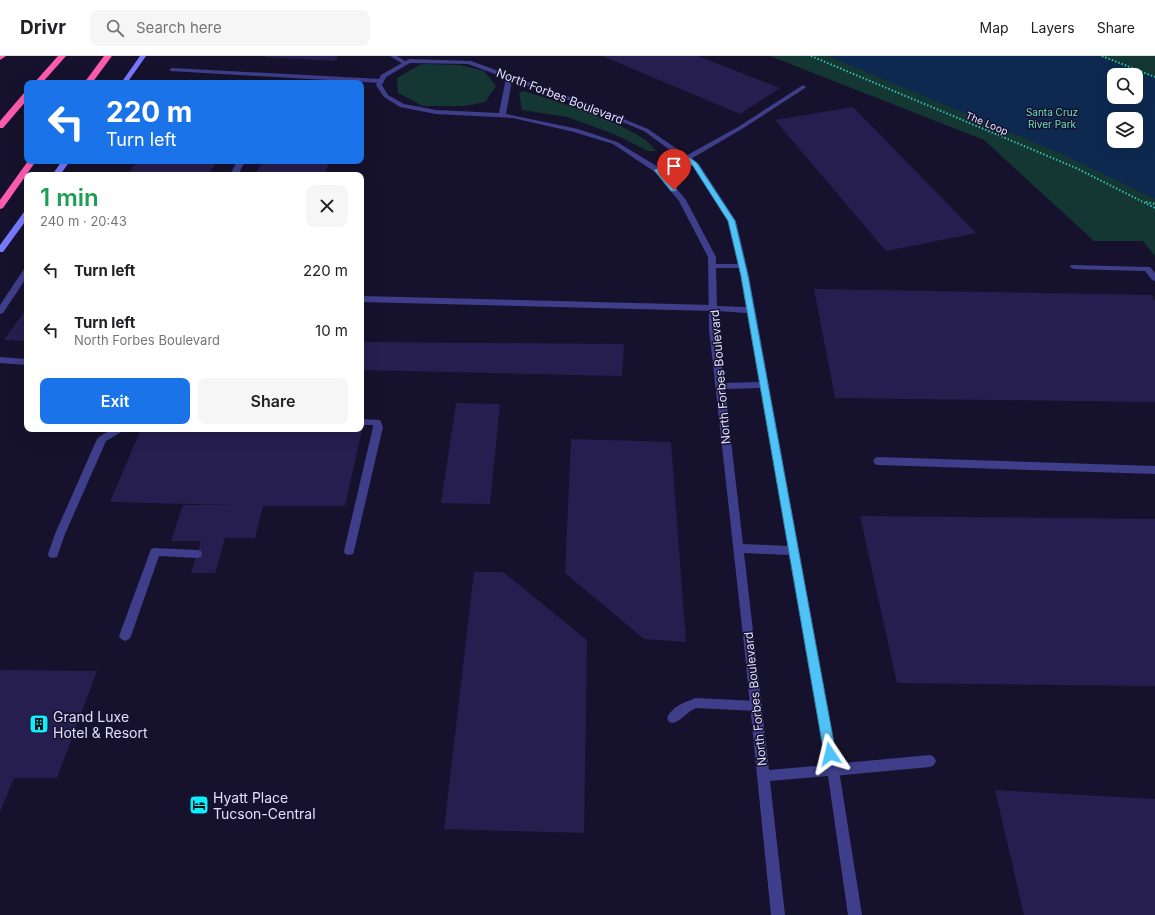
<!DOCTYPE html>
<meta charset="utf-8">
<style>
:root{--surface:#fff;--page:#f6f6f6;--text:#202124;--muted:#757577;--line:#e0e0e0;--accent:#1a73e8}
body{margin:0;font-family:Inter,sans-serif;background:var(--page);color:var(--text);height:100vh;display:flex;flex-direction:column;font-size:15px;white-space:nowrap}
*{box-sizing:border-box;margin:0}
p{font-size:13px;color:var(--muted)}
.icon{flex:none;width:22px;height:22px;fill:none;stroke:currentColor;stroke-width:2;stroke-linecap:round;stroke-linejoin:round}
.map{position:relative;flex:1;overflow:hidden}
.panel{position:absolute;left:24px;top:116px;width:340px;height:260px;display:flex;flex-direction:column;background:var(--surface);border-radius:8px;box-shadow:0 4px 16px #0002}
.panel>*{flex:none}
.banner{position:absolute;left:24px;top:24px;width:340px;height:84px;border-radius:8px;box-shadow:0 4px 16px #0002;background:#1a73e8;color:#fff;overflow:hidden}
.fabs{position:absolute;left:1107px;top:12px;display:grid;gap:8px}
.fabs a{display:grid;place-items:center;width:36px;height:36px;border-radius:8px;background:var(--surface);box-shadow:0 4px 16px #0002;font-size:20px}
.pin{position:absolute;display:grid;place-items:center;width:34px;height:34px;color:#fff;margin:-41px -17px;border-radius:50% 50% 50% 0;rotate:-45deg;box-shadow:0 0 4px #0007}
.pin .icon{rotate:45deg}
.me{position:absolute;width:44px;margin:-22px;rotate:350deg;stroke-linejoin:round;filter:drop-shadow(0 0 3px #0008)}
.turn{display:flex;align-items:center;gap:14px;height:84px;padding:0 16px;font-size:18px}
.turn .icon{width:52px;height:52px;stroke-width:2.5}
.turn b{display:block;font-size:28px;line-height:34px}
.round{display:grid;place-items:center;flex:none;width:42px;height:42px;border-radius:8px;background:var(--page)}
.headline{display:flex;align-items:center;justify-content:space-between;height:68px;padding:0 16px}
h1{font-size:24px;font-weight:600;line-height:30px;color:#1e9e55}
.cta{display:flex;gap:8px;margin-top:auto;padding:8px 16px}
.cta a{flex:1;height:46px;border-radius:8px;background:var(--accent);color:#fff;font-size:16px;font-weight:600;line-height:46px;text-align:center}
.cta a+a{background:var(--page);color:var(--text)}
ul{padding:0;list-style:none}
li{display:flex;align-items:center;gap:12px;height:60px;padding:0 16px}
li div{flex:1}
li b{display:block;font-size:15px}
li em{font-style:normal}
header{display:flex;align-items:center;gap:24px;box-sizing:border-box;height:56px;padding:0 20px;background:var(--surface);border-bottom:1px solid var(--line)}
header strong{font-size:19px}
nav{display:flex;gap:22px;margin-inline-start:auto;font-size:14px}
.search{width:280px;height:36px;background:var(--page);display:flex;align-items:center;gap:10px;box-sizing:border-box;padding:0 14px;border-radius:8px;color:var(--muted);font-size:15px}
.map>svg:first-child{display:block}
.green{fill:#153734;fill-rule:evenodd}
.water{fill:#0e2950;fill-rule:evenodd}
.building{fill:#261e4e}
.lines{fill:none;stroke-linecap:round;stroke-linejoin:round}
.path{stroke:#33beb0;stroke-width:2;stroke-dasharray:1.5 2;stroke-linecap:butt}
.service{fill:#3e3e8b;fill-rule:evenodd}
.minor{fill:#3e3e8b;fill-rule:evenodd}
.secondary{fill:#7779fd;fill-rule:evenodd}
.motorway{fill:#fd5baf;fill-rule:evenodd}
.route{fill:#4fc3f7;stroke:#337fa1}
.labels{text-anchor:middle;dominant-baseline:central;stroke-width:3;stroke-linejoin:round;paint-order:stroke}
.far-park-label{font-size:10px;fill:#69e0be;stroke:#16122d}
.far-street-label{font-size:10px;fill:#e1dfff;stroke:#16122d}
.street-label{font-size:12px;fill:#e1dfff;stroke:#16122d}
.near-poi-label{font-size:14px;fill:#e1dfff;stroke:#16122d;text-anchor:start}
</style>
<header>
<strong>Drivr</strong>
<div class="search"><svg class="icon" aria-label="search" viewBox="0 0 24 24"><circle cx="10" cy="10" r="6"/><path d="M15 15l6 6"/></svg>Search here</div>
<nav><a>Map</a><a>Layers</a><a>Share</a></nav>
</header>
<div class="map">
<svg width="1155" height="859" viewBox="0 0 1155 859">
<rect width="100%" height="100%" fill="#16122d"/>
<g class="green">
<path d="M770 0H1155V200L1143 185H1094L984 84ZM1114 19H1136V41H1114ZM1114 63H1136V85H1114Z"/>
<path d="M421 8 460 9 484 15 496 30 485 46 464 50H423L398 37 397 22Z"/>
<path d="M524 35C552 44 643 71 656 95H648L614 78 567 61 522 54 519 36Z"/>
</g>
<path class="water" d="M828 0H1098L1155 22V143L1064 99ZM1114 19H1136V41H1114ZM1114 63H1136V85H1114Z"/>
<g class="building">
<path d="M265 0H338L335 5 265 1Z"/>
<path d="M602 0H698L780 32 740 58Z"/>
<path d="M853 51 976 177 886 195 775 64Z"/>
<path d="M137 105H217L208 119H127Z"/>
<path d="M263 105H330L324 119 256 117Z"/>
<path d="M814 233 1152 239 1155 245V346L835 342Z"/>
<path d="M27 252V285L4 284Z"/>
<path d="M361 286 624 288 622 320 361 314Z"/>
<path d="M456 347 500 348 490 448 441 447Z"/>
<path d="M141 373H309L362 374 345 450H263L255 482H225L215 517H191L201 485H171L183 449H234L110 446Z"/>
<path d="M571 383 671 386 686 586 644 583 565 517Z"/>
<path d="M860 460 1155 463V630L897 627Z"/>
<path d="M474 516H503L587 584 584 777 444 773Z"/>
<path d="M0 614 97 615 57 722H14L0 756Z"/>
<path d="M995 734 1155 743V859H1024Z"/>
</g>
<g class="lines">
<g class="path">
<path d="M811 0 1076 112 1155 152"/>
<path d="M1102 0 1155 21"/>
<path d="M1146 146 1155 148"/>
</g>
<g class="service">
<path d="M390 0H397L408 7 403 8Z"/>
<path d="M172 12 381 23 384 25 381 27 170 15V13Z"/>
<path d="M803 29 806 31 805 32 742 73 689 104H686L682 102 738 71Z"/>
<path d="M237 105H245L238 119H230Z"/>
<path d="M1071 209 1147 211H1150L1155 217V225L1152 224 1145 215 1074 213 1070 211Z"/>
<path d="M24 213H27V221L3 257 0 258V249Z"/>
<path d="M361 240 713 249 717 252 713 255 361 246Z"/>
<path d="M0 301 27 303V309L0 307Z"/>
<path d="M361 363 380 364 383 371 354 495 353 498 349 499 345 498 344 495 373 371V369H361Z"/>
<path d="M112 373H125L123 375 106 385 65 478 58 498 57 501 53 502 49 501 48 498 55 478 97 383 99 381Z"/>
<path d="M878 401 1155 410V418L878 409 875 408 873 405 875 402Z"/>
<path d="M155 492 197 494 201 495 202 498 201 501 197 502 159 500 131 580 129 583 125 585 121 583 119 580 150 496 151 493Z"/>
<path d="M696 642 756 645 760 646 762 650 760 654 756 655 696 652C687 656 682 664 673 667L669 666 667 662C672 650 685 646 696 642Z"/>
<path d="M930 699 934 701 936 705 934 709 930 711 833 720 829 718 827 714 829 710 833 708Z"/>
</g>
<path class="minor" d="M409 3 471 5 575 43 648 73 699 108 736 165 749 220 839 714 862 859H848L828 720 770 725 785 859H771L744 589 709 273 708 201 679 145 655 116 613 88 574 76 513 62 436 58 400 51 384 41 376 29 381 19ZM410 7 468 8 506 22 499 57 436 54 404 48 388 39 382 29 386 21ZM512 24 571 45 644 75 681 102 658 111 617 86 578 73 506 58ZM686 105 692 109 728 165 738 208H716V201L686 144 662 115ZM716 212H739L746 251 717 250ZM717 255 747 257 759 326 724 327 717 273ZM760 332 788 490 743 488 725 333ZM744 497 789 499 826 709 769 714Z"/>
<g class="secondary">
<path d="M140 0H146L127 27H121Z"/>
<path d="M62 105H70L60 119H52Z"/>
<path d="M24 156H27V163L3 196H0V189Z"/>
</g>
<g class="motorway">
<path d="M0 0H6L0 4Z"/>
<path d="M58 0H66L42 27H34Z"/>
<path d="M104 0H112L92 27H84Z"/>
<path d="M24 37H27V44L3 72H0V65Z"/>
<path d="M28 105H36L3 152 0 153V144Z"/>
</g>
</g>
<path class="route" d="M684 101H689L697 107 735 165 748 220 836 698 834 702 830 704 826 702 824 698 741 220 728 165 693 110 686 105 662 115 676 132V135H671L654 114Z"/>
<defs>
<symbol id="building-square" viewBox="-11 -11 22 22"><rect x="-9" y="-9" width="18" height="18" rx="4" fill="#0dedfc" stroke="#16122d"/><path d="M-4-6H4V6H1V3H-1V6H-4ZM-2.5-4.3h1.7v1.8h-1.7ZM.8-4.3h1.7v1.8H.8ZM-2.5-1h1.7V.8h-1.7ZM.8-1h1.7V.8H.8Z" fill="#111"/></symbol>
<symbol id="hotel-square" viewBox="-11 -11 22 22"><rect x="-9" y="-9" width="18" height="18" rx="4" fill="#0dedfc" stroke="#16122d"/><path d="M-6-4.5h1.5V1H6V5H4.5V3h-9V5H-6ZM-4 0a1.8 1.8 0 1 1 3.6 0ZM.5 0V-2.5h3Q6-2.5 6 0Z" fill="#111"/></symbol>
</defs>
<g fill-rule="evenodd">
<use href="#building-square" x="28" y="657" width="22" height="22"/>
<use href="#hotel-square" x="188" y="738" width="22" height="22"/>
</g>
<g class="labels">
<g class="far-park-label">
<text x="1052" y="56">Santa Cruz<tspan x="1052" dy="12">River Park</tspan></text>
</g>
<g class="far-street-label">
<text transform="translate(987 67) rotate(23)">The Loop</text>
</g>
<g class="street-label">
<text transform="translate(560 40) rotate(21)">North Forbes Boulevard</text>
<text transform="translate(720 321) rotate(-95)">North Forbes Boulevard</text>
<text transform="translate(755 643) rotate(-96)">North Forbes Boulevard</text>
</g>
<g class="near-poi-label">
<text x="53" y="660">Grand Luxe<tspan x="53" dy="16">Hotel &amp; Resort</tspan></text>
<text x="213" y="741">Hyatt Place<tspan x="213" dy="16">Tucson-Central</tspan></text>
</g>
</g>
</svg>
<div class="fabs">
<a><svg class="icon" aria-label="search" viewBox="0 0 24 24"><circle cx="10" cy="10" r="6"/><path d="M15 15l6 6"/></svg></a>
<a><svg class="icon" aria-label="layers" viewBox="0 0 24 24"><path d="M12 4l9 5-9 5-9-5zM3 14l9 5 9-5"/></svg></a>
</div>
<div class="pin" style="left:674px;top:134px;background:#d93025"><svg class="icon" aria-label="arrive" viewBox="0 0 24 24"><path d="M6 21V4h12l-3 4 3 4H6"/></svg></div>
<svg class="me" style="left:830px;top:698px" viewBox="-20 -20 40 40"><path d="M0-17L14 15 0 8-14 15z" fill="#4fc3f7" stroke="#fff" stroke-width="4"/></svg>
<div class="banner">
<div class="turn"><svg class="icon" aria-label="left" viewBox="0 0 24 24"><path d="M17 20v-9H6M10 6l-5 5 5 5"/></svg><div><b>220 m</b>Turn left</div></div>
</div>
<section class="panel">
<div class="headline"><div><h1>1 min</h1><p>240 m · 20:43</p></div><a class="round"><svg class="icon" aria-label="close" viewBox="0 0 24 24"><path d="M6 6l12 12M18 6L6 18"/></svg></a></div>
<ul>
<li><svg class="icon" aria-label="left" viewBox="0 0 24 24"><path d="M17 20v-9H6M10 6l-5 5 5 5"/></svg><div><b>Turn left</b></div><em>220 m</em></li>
<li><svg class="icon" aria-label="left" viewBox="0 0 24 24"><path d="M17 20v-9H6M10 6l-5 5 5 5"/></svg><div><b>Turn left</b><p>North Forbes Boulevard</p></div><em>10 m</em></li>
</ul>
<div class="cta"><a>Exit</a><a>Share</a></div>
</section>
</div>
